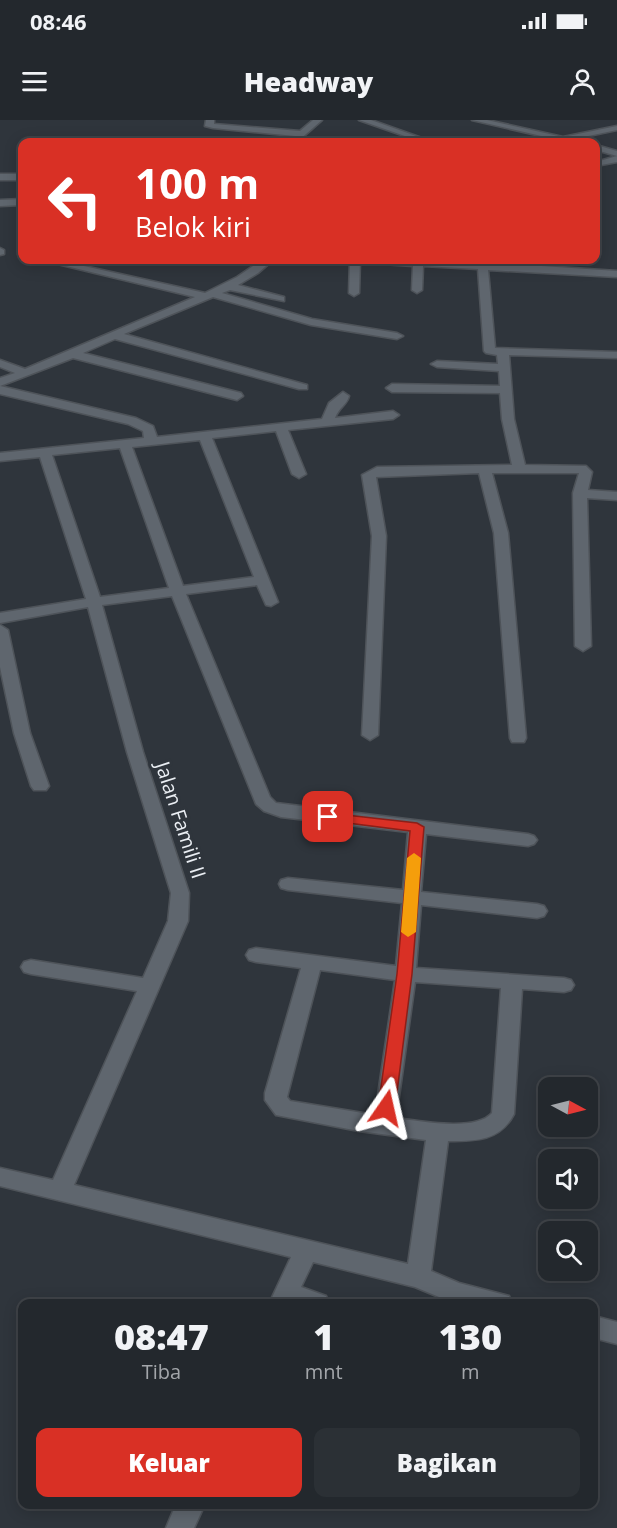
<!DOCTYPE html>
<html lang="id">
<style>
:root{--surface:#23282d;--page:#2b3035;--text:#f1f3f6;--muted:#a3a6aa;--line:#404449;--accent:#d93025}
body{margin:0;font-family:"Open Sans",sans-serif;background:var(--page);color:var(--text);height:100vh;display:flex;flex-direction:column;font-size:22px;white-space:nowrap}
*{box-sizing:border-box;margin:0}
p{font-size:20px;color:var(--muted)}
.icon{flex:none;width:33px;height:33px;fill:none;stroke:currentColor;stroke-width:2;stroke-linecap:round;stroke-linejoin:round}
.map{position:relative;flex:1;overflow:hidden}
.drawer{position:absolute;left:18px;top:1179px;width:580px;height:210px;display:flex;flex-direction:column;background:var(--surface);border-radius:12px;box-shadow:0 3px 15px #0003,0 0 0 2px var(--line)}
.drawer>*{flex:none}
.top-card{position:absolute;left:18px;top:18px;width:582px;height:126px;border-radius:12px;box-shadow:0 3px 15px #0003,0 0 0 2px var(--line);background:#d93025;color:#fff;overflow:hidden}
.needle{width:39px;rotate:97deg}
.buttons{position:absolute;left:538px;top:957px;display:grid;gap:12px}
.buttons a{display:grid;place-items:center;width:60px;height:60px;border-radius:12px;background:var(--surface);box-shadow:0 3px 15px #0003,0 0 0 2px var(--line);font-size:30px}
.pin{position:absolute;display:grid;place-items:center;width:51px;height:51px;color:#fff;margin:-26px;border-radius:12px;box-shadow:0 3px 9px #0006}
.me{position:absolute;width:66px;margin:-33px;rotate:11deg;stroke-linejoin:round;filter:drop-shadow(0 0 4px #0008)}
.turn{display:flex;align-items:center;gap:21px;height:126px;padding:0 18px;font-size:27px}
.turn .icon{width:78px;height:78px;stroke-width:2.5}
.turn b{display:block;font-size:42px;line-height:51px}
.eta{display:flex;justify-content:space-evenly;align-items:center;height:102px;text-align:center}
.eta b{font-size:36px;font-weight:800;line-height:42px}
.primary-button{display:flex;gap:12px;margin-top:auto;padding:12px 18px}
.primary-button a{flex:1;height:69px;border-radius:12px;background:var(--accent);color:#fff;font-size:24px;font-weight:800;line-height:69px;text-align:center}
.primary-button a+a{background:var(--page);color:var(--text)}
.status{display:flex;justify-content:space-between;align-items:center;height:42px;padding:0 30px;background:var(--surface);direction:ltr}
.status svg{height:16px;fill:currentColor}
header{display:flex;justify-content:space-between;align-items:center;height:78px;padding:0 18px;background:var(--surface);font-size:27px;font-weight:800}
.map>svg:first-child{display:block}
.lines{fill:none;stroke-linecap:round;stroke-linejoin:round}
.minor-casing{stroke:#4e5359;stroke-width:3}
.minor{fill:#5f666e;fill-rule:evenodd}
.route{fill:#d93025;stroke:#8d1f18;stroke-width:1.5}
.slow{fill:#f59e0b}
.labels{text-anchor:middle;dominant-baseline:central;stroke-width:6;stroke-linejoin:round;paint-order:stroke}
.street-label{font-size:20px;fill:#eaeef3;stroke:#2f353c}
</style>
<div class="status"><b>08:46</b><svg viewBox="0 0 49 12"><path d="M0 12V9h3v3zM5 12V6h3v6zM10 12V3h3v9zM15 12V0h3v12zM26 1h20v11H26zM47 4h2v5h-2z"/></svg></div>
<header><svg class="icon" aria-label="menu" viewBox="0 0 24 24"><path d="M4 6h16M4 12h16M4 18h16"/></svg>Headway<svg class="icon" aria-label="person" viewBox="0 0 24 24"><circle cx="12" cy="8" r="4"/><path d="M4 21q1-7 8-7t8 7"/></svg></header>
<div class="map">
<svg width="617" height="1408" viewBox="0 0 617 1408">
<rect width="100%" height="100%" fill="#2f353c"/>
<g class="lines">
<defs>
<g id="minor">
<path d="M206 0H214V4L300 11 313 0H322L297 22 290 21 295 16 213 8 205 6Z"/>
<path d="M359 0H371L433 22H422Z"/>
<path d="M472 0H487L563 17 617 6V10L574 19 580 22H567Z"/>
<path d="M596 25 617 31V42L596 46V42L617 36 596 30Z"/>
<rect x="0" y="54" width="22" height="6"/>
<path d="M22 79V85L0 86V80Z"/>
<path d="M0 128 4 130V134L0 135Z"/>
<path d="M41 140H57L205 173 237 157 262 140H273L258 153 238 165 284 177V181L230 170 222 173 312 199 397 213 403 216 397 219 311 205 213 177 124 214 307 265V269H299L115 219 83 233 241 273 243 276 237 280 73 238 0 266V258L15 253 0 247V240L25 249 195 177Z"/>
<path d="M350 140H360L359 173 354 176 349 173Z"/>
<path d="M363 140 483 142 617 151V157L488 150 495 228 617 232V238L509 235 514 299 525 345 586 346 592 352 588 370 617 372V380L587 378 591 526 583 531 575 526 573 373 579 353H492L508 413 526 618 524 622H512L510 618 494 413 479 353 376 357 386 416 378 615 370 620 362 615 372 416 362 355 377 347 512 345 502 299 500 273 392 272 386 268 392 264 500 266 499 251 437 247 431 244 437 241 498 244 497 235 486 233 484 231 478 149 423 146 422 170 417 173 412 170 413 146 368 143Z"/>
<path d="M0 266 136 298 153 306 157 317 322 299 329 283 343 272 349 276C347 285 339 287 335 298L393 291 399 295 393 299 288 310 306 354 299 358 292 354 276 311 212 318 278 482 271 486 266 485 257 465 186 474 270 677 276 683 528 714 534 716 537 720 534 724 528 726 426 714 421 772 537 784 544 786 547 791 544 796 537 798 421 785 416 848 564 858 571 860 574 865 571 870 564 872 522 869 514 994C500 1021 476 1021 448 1021L431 1151 459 1163 509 1176 512 1184H456L415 1167 313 1142 301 1167 326 1176 329 1184H269L291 1137 0 1066V1048L53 1060 137 871 31 854 24 852 21 847 24 842 31 840 143 858 168 801 171 773 127 632 88 487 0 503V493L86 479 40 337 0 341V333L144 318 143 311 128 304 0 274ZM200 320 254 457 183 466 132 327ZM120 328 169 468 100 477 52 335ZM172 476 256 684 264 691 281 697 408 712 403 770 288 758 281 760 279 764 281 768 288 770 402 783 396 846 256 828 249 830 246 835 249 840 256 842 301 848 265 973V980L276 995 359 1011 426 1020 408 1144 74 1065 188 801 189 773 143 632 102 485ZM320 850 395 860 375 995 290 981 287 977ZM415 862 501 868 492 993C476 1012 419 1001 396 998Z"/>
<path d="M0 505 8 510 30 613 49 666 46 670H34L31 666 14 613 0 547Z"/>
<path d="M594 1196 617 1202V1224L594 1218Z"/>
<path d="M176 1384H205L194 1408H166Z"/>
</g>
</defs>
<use href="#minor" class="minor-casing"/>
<use href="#minor" class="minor"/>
</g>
<path class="route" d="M328 693 417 703 424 707 412 854 395 988 392 993 386 995 380 993 378 988 397 854 410 711 324 700 322 697Z"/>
<path class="slow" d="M414 733 421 738 416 812 408 817 401 812 407 738Z"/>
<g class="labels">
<g class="street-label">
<text transform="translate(181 700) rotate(72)">Jalan Famili II</text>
</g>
</g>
</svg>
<div class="buttons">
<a><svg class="needle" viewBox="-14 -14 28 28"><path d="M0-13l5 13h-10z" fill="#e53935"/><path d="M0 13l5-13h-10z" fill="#a3a6aa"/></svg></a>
<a><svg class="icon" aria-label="sound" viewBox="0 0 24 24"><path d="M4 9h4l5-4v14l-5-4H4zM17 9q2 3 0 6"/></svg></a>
<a><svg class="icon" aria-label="search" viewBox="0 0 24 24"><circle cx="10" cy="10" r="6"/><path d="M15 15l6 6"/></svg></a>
</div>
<div class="pin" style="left:328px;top:697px;background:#d93025"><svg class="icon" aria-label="arrive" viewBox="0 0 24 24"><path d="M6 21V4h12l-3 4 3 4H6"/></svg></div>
<svg class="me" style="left:386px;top:988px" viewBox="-20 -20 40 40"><path d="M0-17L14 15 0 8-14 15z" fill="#d93025" stroke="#fff" stroke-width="4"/></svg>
<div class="top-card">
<div class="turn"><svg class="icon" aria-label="left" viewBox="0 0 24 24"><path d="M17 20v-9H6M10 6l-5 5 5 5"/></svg><div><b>100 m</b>Belok kiri</div></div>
</div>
<section class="drawer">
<div class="eta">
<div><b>08:47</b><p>Tiba</p></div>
<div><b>1</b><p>mnt</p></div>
<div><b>130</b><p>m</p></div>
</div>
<div class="primary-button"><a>Keluar</a><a>Bagikan</a></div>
</section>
</div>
